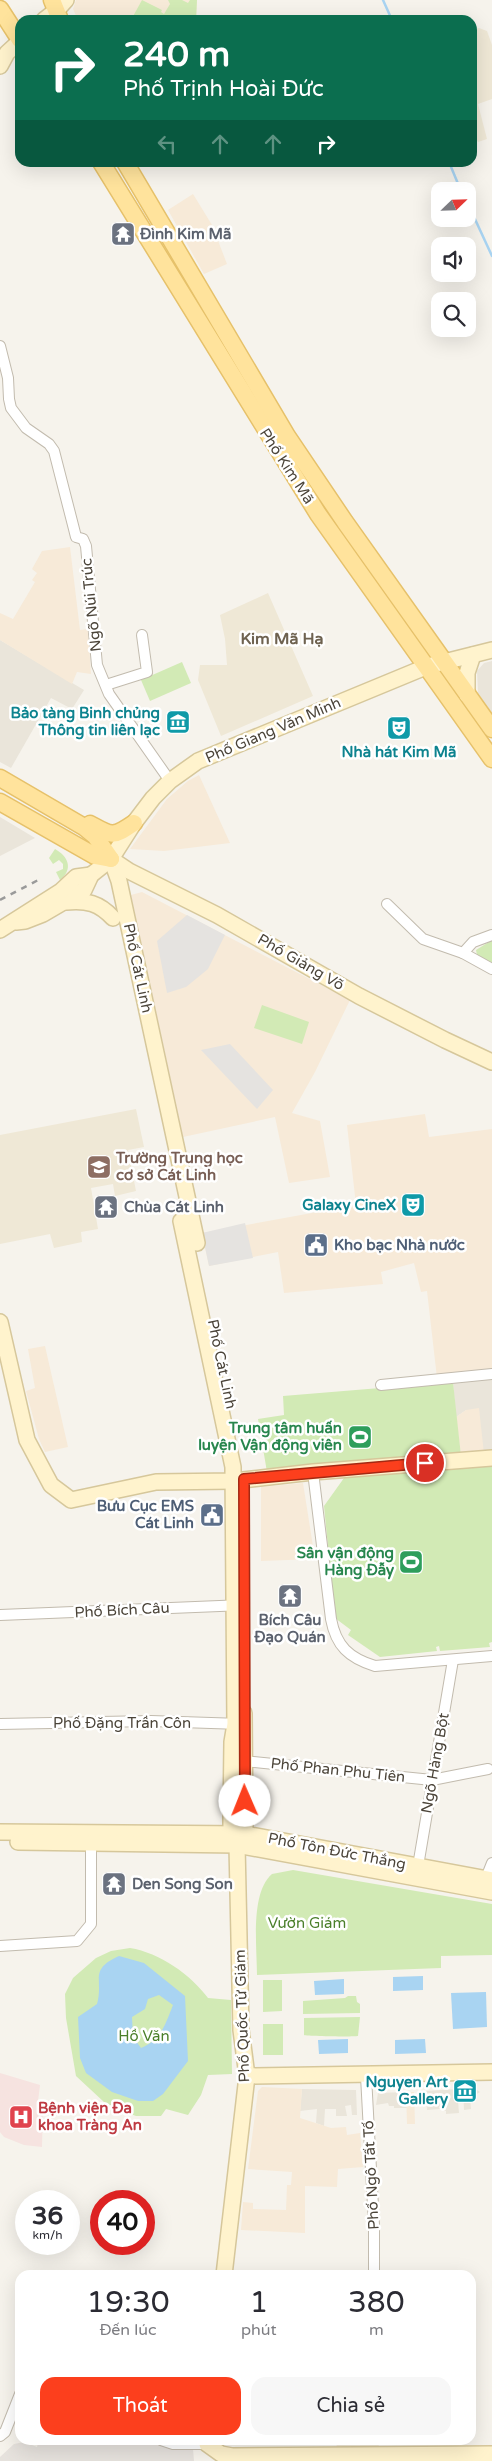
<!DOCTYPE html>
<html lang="vi">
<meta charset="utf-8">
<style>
:root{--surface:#fff;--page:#f7f7f7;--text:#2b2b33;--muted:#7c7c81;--accent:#fc3f1d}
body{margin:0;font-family:"Varela Round",sans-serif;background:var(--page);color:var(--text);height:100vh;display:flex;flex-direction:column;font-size:19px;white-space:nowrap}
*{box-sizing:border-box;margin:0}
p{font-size:16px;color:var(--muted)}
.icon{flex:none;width:28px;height:28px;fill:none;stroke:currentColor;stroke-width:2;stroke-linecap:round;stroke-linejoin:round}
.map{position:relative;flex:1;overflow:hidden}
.sheet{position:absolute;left:15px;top:2270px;width:461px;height:175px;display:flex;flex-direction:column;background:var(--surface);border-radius:15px;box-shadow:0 5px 20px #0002}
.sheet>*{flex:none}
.top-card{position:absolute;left:15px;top:15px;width:462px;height:152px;border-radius:15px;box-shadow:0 5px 20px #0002;background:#0b6e4f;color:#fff;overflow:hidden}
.needle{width:32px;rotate:67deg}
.buttons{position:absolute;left:431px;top:182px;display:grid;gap:10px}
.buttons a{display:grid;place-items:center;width:45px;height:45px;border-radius:10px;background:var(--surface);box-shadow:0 5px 20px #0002;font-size:25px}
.speed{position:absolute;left:15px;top:2190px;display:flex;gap:10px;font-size:25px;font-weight:700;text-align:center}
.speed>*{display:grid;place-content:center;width:65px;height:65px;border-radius:50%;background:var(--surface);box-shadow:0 5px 20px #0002;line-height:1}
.speed small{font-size:12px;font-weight:400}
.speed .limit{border:8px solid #d22;background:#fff;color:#111}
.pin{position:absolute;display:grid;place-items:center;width:42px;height:42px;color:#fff;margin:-21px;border:2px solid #fff;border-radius:50%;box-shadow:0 1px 5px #0007}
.me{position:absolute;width:55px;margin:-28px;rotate:359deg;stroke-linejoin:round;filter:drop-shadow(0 0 4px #0008)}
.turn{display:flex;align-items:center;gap:18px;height:105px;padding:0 25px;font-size:22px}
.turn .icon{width:65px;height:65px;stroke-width:2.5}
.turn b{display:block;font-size:35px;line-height:42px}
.lanes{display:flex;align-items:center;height:48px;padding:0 25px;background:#0003;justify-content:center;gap:25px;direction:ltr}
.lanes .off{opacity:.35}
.eta{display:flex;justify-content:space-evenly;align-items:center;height:85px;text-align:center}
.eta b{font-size:30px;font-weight:600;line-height:35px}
.primary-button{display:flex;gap:10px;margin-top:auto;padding:10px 25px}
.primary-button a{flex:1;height:58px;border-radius:15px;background:var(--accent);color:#fff;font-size:20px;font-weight:600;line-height:58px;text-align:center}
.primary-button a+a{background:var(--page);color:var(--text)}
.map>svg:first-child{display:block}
.residential{fill:#eae5da}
.commercial{fill:#f7ead8}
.industrial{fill:#e6e2dd}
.education{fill:#efe8d6}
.medical{fill:#f6e3e0}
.green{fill:#d2eab5}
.parking{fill:#e5e3e0}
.water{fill:#a9d4f2;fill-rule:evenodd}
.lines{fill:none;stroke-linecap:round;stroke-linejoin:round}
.stream{stroke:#a9d4f2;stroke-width:2.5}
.street-casing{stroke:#c2bbae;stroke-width:12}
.secondary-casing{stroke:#d6c79b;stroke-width:18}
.primary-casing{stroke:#e6c16a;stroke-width:19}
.street{stroke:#fff;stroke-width:10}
.secondary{stroke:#fff3cd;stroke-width:15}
.primary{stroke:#ffe39c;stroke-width:16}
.rail{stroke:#9a9a9a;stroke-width:2.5;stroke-dasharray:6 6;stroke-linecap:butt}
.route-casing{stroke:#a42913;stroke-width:12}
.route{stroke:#fc3f1d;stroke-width:9}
.labels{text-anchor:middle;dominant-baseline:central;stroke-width:5;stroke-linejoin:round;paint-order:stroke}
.worship-label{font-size:15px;font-weight:bold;fill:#5b616d;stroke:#fff;text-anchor:start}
.street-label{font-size:15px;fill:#4b4439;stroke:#fff}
.culture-label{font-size:15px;font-weight:bold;fill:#0d838f;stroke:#fff;text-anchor:end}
.education-label{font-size:15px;font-weight:bold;fill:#785e54;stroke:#fff;text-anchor:start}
.service-label{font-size:15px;font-weight:bold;fill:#4e5e75;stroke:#fff;text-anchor:start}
.leisure-label{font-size:15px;font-weight:bold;fill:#27864d;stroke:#fff;text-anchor:end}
.park-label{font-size:15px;fill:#4a7f2a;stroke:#fff}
.health-label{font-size:15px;font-weight:bold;fill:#be3a42;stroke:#fff;text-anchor:start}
.neighbourhood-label{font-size:16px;font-weight:bold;fill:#6e6250;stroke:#fff}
</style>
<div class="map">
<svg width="492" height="2461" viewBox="0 0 492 2461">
<rect width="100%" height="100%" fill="#f6f3ec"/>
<g class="residential">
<path d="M0 640 84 690 72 709 51 698 11 768 0 762Z"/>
<path d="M492 661V713L478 693 477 671 484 663Z"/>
<path d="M0 817 35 838 0 856Z"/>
<path d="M492 1377V1453L484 1454 466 1410 456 1417 453 1382Z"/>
<path d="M474 2088 480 2092 470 2098 471 2109 464 2110 463 2089Z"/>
<path d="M302 2089 356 2090 357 2115H352L351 2105 345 2106 347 2116H336V2109H325L324 2126 316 2123 317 2109 300 2111Z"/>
<path d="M457 2089 459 2113 446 2114V2111L440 2109 427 2110 426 2091Z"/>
<path d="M406 2092 407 2108H394V2106H389L388 2103 376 2105 378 2093Z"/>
</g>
<g class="commercial">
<path d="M76 0H197L196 20H78L73 9Z"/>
<path d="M193 194 212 225 227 264 204 274 168 210Z"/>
<path d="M70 547 80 630 88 629 91 674 77 672 72 684 0 640V613L13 619 35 582 32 580 37 573 32 569 42 551Z"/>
<path d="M199 775 230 843 164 851 130 849 167 799 188 781Z"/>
<path d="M142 892 350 1000 315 1072 292 1113 320 1121 330 1177 289 1183 275 1117 183 1137 131 895Z"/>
<path d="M425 1114 429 1137 492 1129V1372L437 1378 427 1291 421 1292 414 1263 381 1272 383 1284 284 1293 278 1252 209 1266 202 1233 356 1205 347 1125Z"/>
<path d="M45 1346 68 1447 45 1452 39 1439 26 1391 35 1388 28 1349Z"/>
<path d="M479 1408 484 1454 461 1456 456 1417 466 1410Z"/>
<path d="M303 1483 315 1559 261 1561V1487Z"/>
<path d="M262 2087 302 2089 300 2118 331 2128 346 2127 347 2135 360 2133 363 2167 338 2169 337 2187 305 2186V2233L241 2230 243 2202 253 2203V2209L286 2210 287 2185H291L292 2172 248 2169 258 2091Z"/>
<path d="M406 2092H414L415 2124H407Z"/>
</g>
<path class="industrial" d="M39 2440H139L174 2448 193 2449 194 2461H0V2457L14 2444 24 2442 37 2447Z"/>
<g class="education">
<path d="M479 28 487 31 492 45V99L478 104 487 139 478 142 472 132V30Z"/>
<path d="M268 593 313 696 221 736 198 680 200 665H227L225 639 220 615Z"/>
<path d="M136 1109 144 1147 128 1150 136 1191 115 1196 113 1184 91 1188 98 1229 81 1232 82 1242 54 1248 50 1234 0 1244V1135Z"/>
<path d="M336 2440H378L379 2447 337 2449Z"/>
</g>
<path class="medical" d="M0 2073 40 2085 38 2101 43 2103 42 2147 24 2145 4 2137 0 2132Z"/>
<g class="green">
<path d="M142 0 162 10 161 12 164 14 170 4 168 0H182L188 3 190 0H197L196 20H131Z"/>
<path d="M182 662 191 683 150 701 141 680Z"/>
<path d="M55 849C68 856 74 869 60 880L56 872 63 869V864L59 860 53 864 49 858Z"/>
<path d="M492 940V963L477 955 476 950Z"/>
<path d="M262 1005 309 1022 302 1044 254 1028Z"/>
<path d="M453 1382 461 1456 267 1472 258 1419 284 1415 283 1396Z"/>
<path d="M492 1464V1642L489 1643 490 1647 440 1651 439 1646 436 1647 437 1651 380 1657 348 1635 351 1630 335 1618 324 1506 344 1478Z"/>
<path d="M293 1870 492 1904V1955L441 1956V1968L257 1975C257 1947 250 1893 272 1874Z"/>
<path d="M130 1948C160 1953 190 1974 208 1998L231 2000 232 2074 208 2075 201 2095 188 2115 166 2109 161 2116H136L120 2110 104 2102 76 2076 66 2018 65 1994 73 1978 96 1958 111 1951Z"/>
<path d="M263 1980H282V2011L263 2012Z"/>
<path d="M348 1996H356L357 2002 360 2004V2013L303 2014V2001L345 1998Z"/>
<path d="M360 2017 358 2036C352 2037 307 2036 304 2035V2018Z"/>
<rect x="263" y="2024" width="20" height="31"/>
</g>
<g class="parking">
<path d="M187 915 225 935 208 969 186 987 167 993 157 941Z"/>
<path d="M230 1044 273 1090 257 1109 201 1050Z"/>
<path d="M245 1223 253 1258 209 1266 202 1233Z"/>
</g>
<g class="water">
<path d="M119 1956 144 1963 185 1996 188 2061 163 2094 153 2101H138L112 2092 86 2073 80 2058 78 2017 97 2004C104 1979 88 1970 119 1956ZM159 1995 173 2005C165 2025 161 2040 141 2048L133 2037 132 2017 145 2009 148 1999Z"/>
<path d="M423 1976V1990L393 1991V1977Z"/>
<path d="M344 1979V1994L315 1995 314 1981Z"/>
<path d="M486 1992 487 2027 453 2029 451 1993Z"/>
<path d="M348 2039V2053L319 2054 318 2040Z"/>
<path d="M425 2039 426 2053 395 2054V2040Z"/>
</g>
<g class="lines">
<g class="stream">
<path d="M383 0 392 20"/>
<path d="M449 162 461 191"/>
<path d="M468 204 492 256"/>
</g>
<defs>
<g id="street">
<path d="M0 346 8 378 9 399 11 408 26 428 49 444 54 451 74 529 76 537 83 539 86 546 97 665 109 694 170 781"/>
<path d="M106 685 147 672 142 635"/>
<path d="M387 904 423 939 463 953 473 942 492 935"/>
<path d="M463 953 492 969"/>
<path d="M381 1385 492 1374"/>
<path d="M313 1472 331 1619C336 1646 349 1658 375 1666L492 1656"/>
<path d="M0 1615 244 1605"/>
<path d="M0 1724 151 1721 241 1724"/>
<path d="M244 1761 432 1780 488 1769"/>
<path d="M418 1866 453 1660"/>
<path d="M484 1883 492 1863"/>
<path d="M0 1946 77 1941 91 1924V1843"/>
<path d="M366 2076 374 2225V2275"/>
<path d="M0 2436 5 2432 20 2394"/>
<path d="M161 2440 173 2444H207"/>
</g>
<g id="secondary">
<path d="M44 20 57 10 66 0"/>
<path d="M0 66 7 53 20 41"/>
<path d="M467 695V673L473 655"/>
<path d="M111 859 119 881 197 1243"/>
<path d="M111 859 129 871 217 915 359 996 445 1040 492 1062"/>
<path d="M66 902C87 900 99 903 113 918"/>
<path d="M16 922 25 921 43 914 84 890 91 875 111 859 134 823 153 798 170 781 198 761 428 666 492 650"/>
<path d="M0 930 61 891 76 877 91 875"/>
<path d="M181 1221 233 1467 235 1724 232 1742 231 1820V1833L237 1845 241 2030 247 2076 224 2275"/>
<path d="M0 1322 27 1440 51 1485 71 1500 156 1482 234 1481 313 1472 492 1458"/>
<path d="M0 1832 245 1834 492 1880"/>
<path d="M18 1842 237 1845 492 1892"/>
<path d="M237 1845 245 1834 244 1713"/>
<path d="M247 2076 492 2072"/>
<path d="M207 2440V2444L221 2454 232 2456 492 2454"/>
</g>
<g id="primary">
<path d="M52 0 60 20"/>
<path d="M0 9 20 40"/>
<path d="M101 162 318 514 492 759"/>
<path d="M125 162 287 436 345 522 492 729"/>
<path d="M0 778 84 827 95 836 111 859"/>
<path d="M0 802 95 856 111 859"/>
<path d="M90 824C112 836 112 838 134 823"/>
</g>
</defs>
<use href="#street" class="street-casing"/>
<use href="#secondary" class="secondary-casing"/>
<use href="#primary" class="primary-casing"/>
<use href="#street" class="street"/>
<use href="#secondary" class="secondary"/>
<use href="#primary" class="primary"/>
<path class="rail" d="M0 900 42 878"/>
</g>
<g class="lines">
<defs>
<path id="route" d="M245 1801 244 1479 425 1463"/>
</defs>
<use href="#route" class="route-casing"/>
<use href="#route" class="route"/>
</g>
<defs>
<symbol id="temple-square" viewBox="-11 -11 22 22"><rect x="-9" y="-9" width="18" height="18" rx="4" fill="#6b7280" stroke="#fff"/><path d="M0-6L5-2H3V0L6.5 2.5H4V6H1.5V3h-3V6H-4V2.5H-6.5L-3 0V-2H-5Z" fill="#fff"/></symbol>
<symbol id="museum-square" viewBox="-11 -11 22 22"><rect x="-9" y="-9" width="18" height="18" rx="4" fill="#0f9aa8" stroke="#fff"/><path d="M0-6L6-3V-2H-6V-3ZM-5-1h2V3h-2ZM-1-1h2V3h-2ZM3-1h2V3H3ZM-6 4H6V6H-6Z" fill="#fff"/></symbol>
<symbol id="theatre-square" viewBox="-11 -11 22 22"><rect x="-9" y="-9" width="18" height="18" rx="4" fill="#0f9aa8" stroke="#fff"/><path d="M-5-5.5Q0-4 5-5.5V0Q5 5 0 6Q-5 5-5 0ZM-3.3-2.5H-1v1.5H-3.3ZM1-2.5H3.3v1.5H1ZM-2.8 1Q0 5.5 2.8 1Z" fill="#fff"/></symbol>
<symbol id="school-square" viewBox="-11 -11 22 22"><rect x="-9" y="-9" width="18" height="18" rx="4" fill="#8d6e63" stroke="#fff"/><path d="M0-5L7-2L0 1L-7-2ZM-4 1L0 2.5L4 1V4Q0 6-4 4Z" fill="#fff"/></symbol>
<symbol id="civic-square" viewBox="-11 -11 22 22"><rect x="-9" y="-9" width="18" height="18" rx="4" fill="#5c6f8a" stroke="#fff"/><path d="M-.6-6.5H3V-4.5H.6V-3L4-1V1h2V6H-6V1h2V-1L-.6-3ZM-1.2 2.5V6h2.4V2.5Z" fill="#fff"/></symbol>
<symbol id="stadium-square" viewBox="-11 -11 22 22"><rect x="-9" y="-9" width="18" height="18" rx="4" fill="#2e9e5b" stroke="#fff"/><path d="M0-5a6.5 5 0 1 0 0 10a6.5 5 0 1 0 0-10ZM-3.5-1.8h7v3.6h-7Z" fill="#fff"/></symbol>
<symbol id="hospital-square" viewBox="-11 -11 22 22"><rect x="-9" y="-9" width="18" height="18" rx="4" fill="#e0444e" stroke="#fff"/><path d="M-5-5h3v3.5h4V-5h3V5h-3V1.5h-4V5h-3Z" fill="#fff"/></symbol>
</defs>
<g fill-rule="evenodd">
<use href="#temple-square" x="109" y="220" width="28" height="28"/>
<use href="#museum-square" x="164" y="708" width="28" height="28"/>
<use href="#theatre-square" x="385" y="714" width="28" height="28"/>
<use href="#school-square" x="85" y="1153" width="28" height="28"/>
<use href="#theatre-square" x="399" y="1191" width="28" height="28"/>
<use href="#temple-square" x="92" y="1193" width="28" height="28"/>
<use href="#civic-square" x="302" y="1231" width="28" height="28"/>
<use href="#stadium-square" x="346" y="1423" width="28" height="28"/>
<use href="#civic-square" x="198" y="1501" width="28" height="28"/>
<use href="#stadium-square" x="397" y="1548" width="28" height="28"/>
<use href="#temple-square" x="276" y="1582" width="28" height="28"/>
<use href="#temple-square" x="100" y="1870" width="28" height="28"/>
<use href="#museum-square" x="451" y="2077" width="28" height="28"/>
<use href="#hospital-square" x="7" y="2103" width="28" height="28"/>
</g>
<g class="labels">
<g class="worship-label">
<text x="140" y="234">Đình Kim Mã</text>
<text x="124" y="1207">Chùa Cát Linh</text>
<text x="290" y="1620" text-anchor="middle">Bích Câu<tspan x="290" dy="17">Đạo Quán</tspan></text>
<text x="132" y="1884">Den Song Son</text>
</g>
<g class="street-label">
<text transform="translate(287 466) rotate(57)">Phố Kim Mã</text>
<text transform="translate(91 605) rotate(-96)">Ngõ Núi Trúc</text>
<text transform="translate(273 730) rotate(-23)">Phố Giang Văn Minh</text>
<text transform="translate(301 962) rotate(30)">Phố Giảng Võ</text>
<text transform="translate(138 968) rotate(78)">Phố Cát Linh</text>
<text transform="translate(222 1364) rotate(78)">Phố Cát Linh</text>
<text transform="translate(122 1610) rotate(-3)">Phố Bích Câu</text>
<text x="122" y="1723">Phố Đặng Trần Côn</text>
<text transform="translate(435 1763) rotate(-80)">Ngõ Hàng Bột</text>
<text transform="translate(338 1770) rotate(6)">Phố Phan Phu Tiên</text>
<text transform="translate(337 1851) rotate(11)">Phố Tôn Đức Thắng</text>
<text transform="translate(242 2016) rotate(-92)">Phố Quốc Tử Giám</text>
<text transform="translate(371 2175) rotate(-93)">Phố Ngô Tất Tố</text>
</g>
<g class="culture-label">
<text x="160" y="713">Bảo tàng Binh chủng<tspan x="160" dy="17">Thông tin liên lạc</tspan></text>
<text x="399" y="752" text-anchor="middle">Nhà hát Kim Mã</text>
<text x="396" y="1205">Galaxy CineX</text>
<text x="448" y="2082">Nguyen Art<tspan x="448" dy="17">Gallery</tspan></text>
</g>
<g class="education-label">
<text x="116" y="1158">Trường Trung học<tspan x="116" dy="17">cơ sở Cát Linh</tspan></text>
</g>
<g class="service-label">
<text x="334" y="1245">Kho bạc Nhà nước</text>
<text x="194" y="1506" text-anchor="end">Bưu Cục EMS<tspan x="194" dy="17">Cát Linh</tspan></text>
</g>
<g class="leisure-label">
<text x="342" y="1428">Trung tâm huấn<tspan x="342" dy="17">luyện Vận động viên</tspan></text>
<text x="394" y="1553">Sân vận động<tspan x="394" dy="17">Hàng Đẫy</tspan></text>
</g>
<g class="park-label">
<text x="307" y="1923">Vườn Giám</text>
<text x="144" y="2036">Hồ Văn</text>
</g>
<g class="health-label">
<text x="38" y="2108">Bệnh viện Đa<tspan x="38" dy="17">khoa Tràng An</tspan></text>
</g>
<g class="neighbourhood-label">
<text x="282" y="639">Kim Mã Hạ</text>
</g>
</g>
</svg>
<div class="buttons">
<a><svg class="needle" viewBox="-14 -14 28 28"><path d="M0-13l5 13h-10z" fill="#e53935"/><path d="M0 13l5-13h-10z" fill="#7c7c81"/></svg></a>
<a><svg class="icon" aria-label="sound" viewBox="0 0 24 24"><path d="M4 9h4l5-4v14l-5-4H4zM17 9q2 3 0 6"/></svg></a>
<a><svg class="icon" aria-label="search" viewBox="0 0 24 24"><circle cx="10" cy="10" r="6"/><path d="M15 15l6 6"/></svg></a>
</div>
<div class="speed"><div>36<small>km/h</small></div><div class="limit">40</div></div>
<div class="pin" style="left:425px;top:1463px;background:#d93025"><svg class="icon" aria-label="arrive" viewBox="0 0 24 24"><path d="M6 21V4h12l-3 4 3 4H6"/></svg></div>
<svg class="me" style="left:245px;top:1801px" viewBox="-20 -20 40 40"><circle r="19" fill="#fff"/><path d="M0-13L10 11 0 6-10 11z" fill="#fc3f1d"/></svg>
<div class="top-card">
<div class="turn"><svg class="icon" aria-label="right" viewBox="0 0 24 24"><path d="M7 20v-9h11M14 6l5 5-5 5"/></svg><div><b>240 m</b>Phố Trịnh Hoài Đức</div></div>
<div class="lanes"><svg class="icon off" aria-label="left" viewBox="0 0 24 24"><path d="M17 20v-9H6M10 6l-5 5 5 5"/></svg><svg class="icon off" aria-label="ahead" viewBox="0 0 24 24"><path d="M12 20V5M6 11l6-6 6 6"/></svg><svg class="icon off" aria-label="ahead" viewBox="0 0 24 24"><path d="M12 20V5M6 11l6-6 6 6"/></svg><svg class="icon" aria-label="right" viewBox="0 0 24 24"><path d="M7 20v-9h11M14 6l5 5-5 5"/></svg></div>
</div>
<section class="sheet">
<div class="eta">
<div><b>19:30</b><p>Đến lúc</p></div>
<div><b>1</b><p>phút</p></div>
<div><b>380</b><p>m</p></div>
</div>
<div class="primary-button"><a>Thoát</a><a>Chia sẻ</a></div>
</section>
</div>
